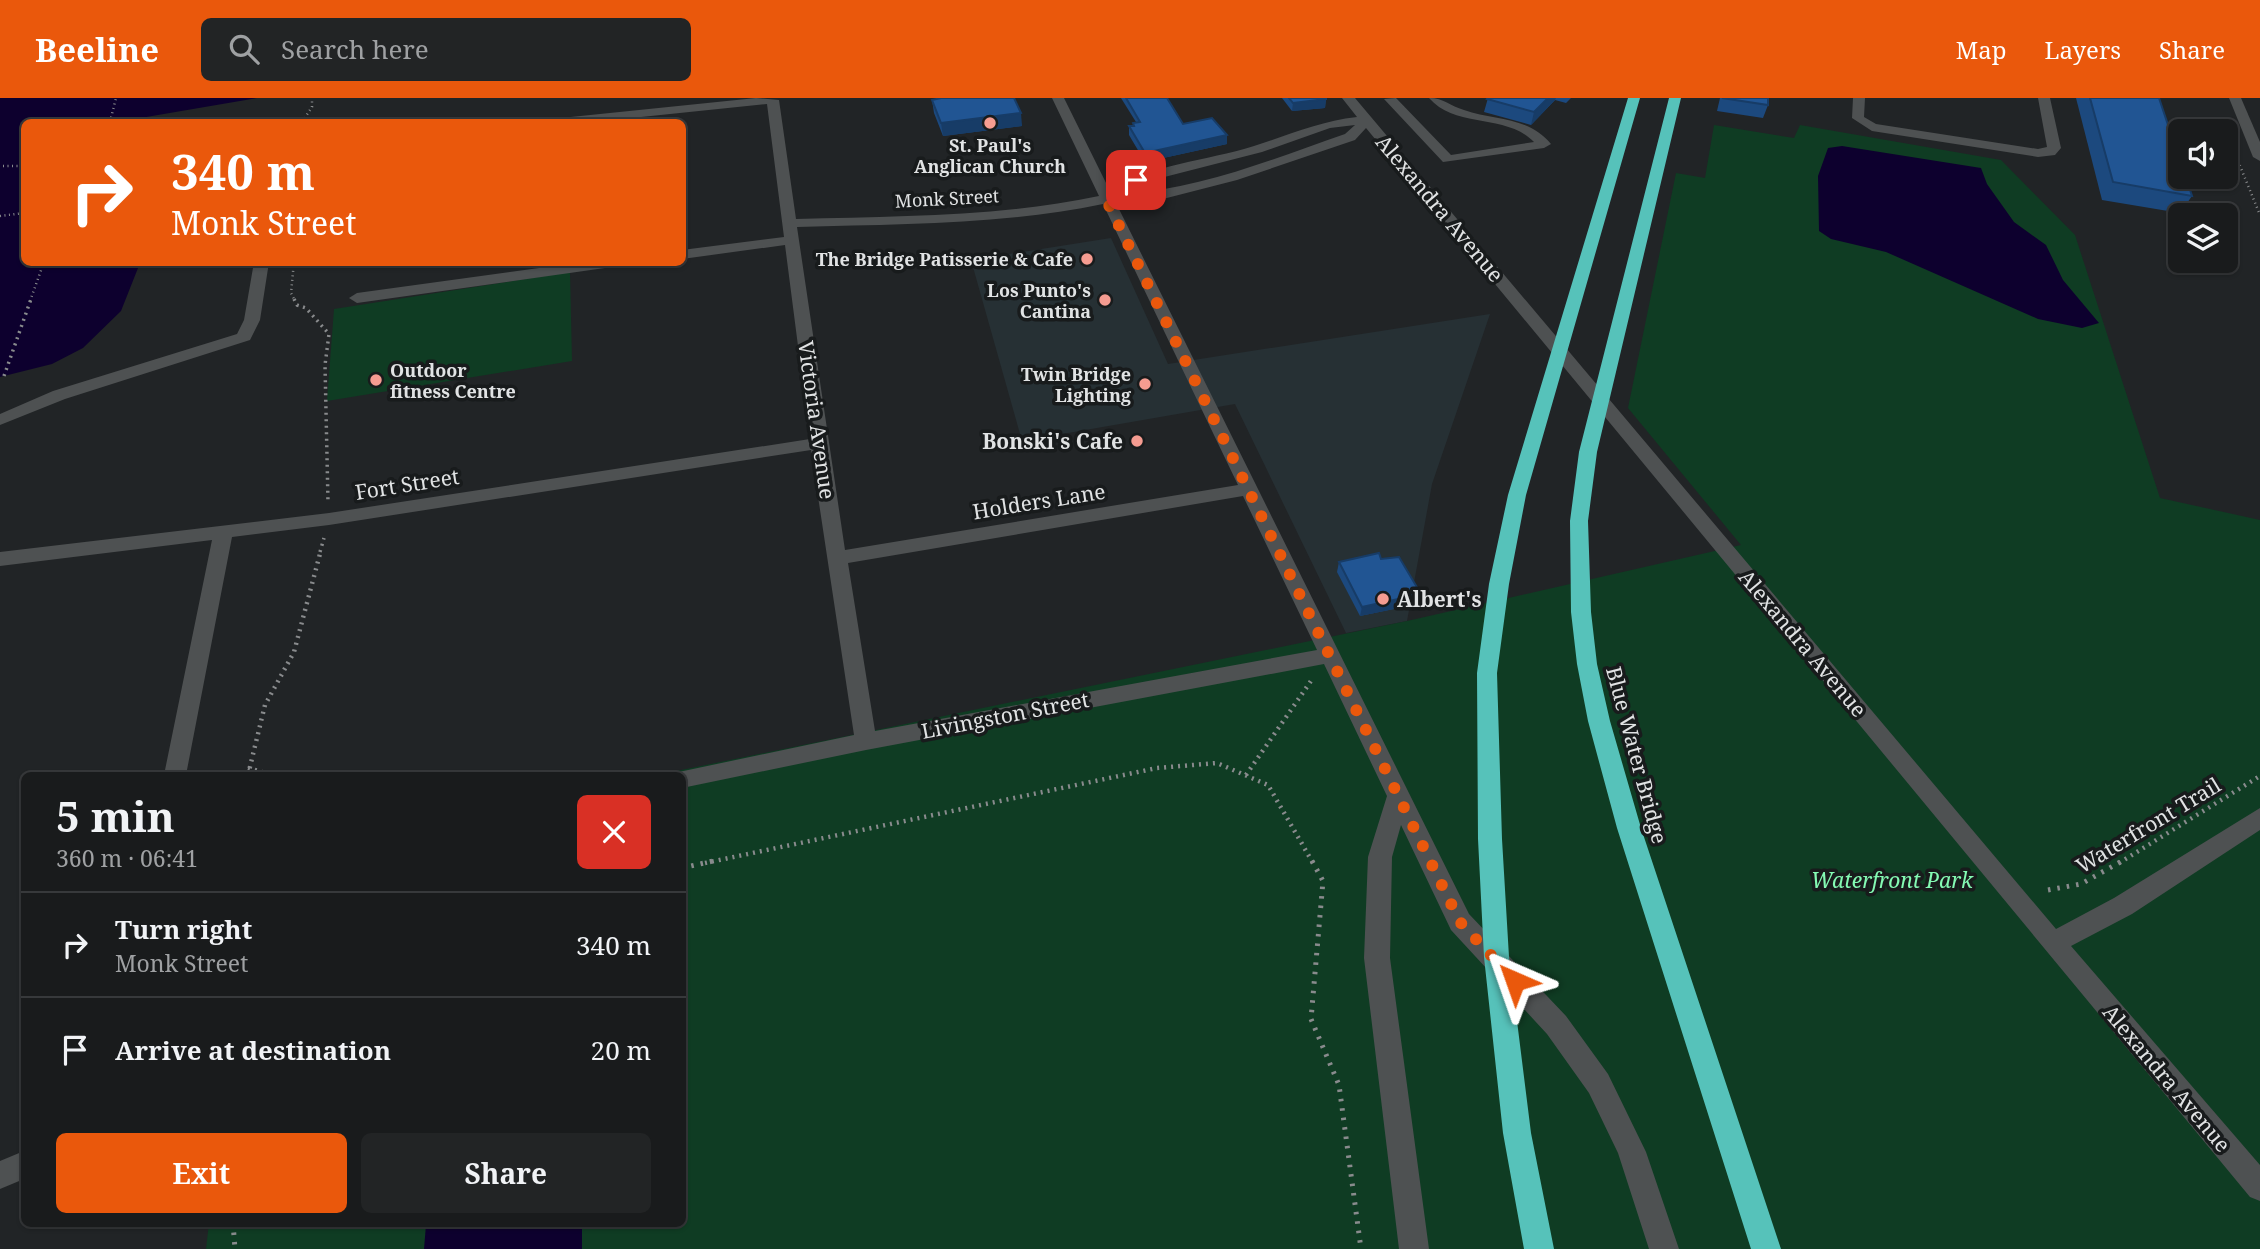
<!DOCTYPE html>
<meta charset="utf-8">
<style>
:root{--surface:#191b1c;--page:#222425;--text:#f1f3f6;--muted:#9fa1a3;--line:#37393b;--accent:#ea580c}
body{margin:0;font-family:"Noto Serif",serif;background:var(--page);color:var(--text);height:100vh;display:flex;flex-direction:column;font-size:26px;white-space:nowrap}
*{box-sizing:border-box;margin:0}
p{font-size:23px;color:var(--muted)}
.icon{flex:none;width:38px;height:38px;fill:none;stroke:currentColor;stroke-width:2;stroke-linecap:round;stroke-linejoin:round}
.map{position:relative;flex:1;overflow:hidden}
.details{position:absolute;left:21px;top:674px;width:665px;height:455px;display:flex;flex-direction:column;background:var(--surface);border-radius:10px;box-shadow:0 2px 5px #0004,0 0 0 2px var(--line)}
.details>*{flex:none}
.hud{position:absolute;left:21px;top:21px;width:665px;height:147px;border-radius:10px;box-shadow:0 2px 5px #0004,0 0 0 2px var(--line);background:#ea580c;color:#fff;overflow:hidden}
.tools{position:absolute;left:2168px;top:21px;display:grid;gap:14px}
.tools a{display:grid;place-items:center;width:70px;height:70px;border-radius:10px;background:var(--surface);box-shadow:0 2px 5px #0004,0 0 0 2px var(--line);font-size:35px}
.pin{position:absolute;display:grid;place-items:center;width:60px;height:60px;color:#fff;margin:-30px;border-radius:14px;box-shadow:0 4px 10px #0006}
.me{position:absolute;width:77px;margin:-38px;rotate:317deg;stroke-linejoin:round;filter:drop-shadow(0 0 5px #0008)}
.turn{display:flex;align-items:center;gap:24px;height:147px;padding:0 35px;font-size:32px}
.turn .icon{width:91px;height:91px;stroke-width:2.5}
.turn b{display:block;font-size:49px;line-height:60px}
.round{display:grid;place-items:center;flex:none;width:74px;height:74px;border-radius:10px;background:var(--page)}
.head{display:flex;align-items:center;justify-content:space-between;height:119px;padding:0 35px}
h1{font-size:42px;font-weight:700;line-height:52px}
.primary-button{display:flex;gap:14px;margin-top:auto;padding:14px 35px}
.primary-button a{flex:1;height:80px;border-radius:10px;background:var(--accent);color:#fff;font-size:28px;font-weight:700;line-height:80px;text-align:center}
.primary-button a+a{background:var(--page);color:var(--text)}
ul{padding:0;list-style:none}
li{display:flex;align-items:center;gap:21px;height:105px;padding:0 35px;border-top:2px solid var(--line)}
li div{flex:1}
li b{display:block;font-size:26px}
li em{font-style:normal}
header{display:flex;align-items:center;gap:42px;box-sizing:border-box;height:98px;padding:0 35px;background:var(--accent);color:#fff}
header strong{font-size:33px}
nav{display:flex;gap:38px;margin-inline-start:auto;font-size:24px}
.search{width:490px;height:63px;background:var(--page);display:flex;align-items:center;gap:18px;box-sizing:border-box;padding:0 24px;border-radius:10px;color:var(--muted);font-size:26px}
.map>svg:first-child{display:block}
.built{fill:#263034}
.green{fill:#0f3c23}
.water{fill:#0d002e}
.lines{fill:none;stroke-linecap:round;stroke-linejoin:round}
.path-far3{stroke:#898b8d;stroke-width:2.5;stroke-dasharray:1 3.5;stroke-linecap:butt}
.path-far2{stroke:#898b8d;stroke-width:3.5;stroke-dasharray:2 4.5;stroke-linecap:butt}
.path-far1{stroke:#898b8d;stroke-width:4.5;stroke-dasharray:2 5;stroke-linecap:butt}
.path{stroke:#898b8d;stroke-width:5;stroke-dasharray:2.5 7;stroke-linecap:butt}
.minor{fill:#4e5152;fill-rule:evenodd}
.highway{fill:#56c2ba;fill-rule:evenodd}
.wall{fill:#1c497e}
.shaded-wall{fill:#173c67}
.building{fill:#215593;stroke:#173c67;stroke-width:2}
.route{stroke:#ea580c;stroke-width:12;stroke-dasharray:0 21.6}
.poi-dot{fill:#f59c91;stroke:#181b1c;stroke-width:2.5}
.labels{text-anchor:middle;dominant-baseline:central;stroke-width:7;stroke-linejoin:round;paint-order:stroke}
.far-poi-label{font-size:18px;font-weight:bold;fill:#e1e3e4;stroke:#181b1c;text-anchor:end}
.far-street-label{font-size:18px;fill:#e1e3e4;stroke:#181b1c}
.street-label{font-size:21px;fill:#e1e3e4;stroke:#181b1c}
.poi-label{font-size:21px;font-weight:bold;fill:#e1e3e4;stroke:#181b1c;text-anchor:end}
.park-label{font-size:21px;font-style:italic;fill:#84fab3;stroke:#181b1c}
</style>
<header>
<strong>Beeline</strong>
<div class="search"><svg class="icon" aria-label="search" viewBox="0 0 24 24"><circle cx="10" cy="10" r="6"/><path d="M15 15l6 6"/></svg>Search here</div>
<nav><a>Map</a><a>Layers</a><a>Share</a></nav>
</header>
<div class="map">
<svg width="2260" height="1151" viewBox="0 0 2260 1151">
<rect width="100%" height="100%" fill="#212426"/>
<path class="built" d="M1111 140 1168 266 1490 216 1432 386 1407 523 1346 535 1235 306 1022 343 971 162Z"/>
<g class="green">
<path d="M1714 27 1794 40 1800 27 2001 62 2075 137 2160 400 2260 422V1151H206L209 1125H682V677H657L1407 523 1741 447 1628 310 1676 75 1705 80Z"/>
<path d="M570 174 572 263 327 303 334 211Z"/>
</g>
<g class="water">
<path d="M0 0H257L117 24H24V164L140 165 121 213 83 250 52 266 0 279Z"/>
<path d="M1842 48 1981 70 1987 86 2014 124 2046 147 2063 182 2099 225 2082 230 2038 221 1886 154 1831 141 1819 133 1818 78 1828 50Z"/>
<path d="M431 1125H582V1151H424L426 1127Z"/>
</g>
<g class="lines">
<g class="path-far3">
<path d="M110 24 116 0"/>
<path d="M302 24 312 9V0"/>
<path d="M24 47 21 52H24"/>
<path d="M2238 63 2260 117"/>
<path d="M3 68H24"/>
<path d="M0 118 24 115"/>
<path d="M294 164 291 195 295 203"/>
<path d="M30 203 44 164"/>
</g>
<g class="path-far2">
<path d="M294 201 297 207 306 210 329 236 325 267 328 404"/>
<path d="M4 278 31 201"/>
<path d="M320 454 324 440"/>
</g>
<g class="path-far1">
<path d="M248 670 272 677"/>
<path d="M248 677 265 607 294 554 321 452"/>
<path d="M1246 677 1313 580"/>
<path d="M705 765 1157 670 1217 665 1268 687 1313 765"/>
<path d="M2119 765 2260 678"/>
</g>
<g class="path">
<path d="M1312 763 1323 783 1311 921 1339 987 1361 1151"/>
<path d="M682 770 713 763"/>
<path d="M2048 792 2081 786 2122 763"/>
<path d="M233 1125 235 1151"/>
</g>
<g class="minor">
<path d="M756 0 779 2 796 121C897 118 999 119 1099 98L1052 0H1064L1110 93C1152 66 1206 63 1254 48 1289 37 1320 23 1357 19L1342 0H1355L2056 831 2114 800 2260 710V732L2132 816 2071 848 2260 1067V1103L2250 1099 1366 30 1355 42 1237 82 1159 102 1116 105 1469 816 1566 918 1608 976 1646 1054 1679 1151H1649L1618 1055 1589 995 1547 936 1451 832 1401 727 1392 759 1390 860 1429 1151H1399L1364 860 1368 759 1387 698 1324 566 866 652 682 690V677H673L674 675 854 637 811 352 329 427 232 439 186 677H164L212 442 0 468V454L329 415 810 341 785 147 682 161V152L784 139 767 6 593 24H555L561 20ZM1355 27 1345 36C1273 61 1200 91 1124 96L1141 85 1262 54 1330 30ZM1103 106 1238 387 845 452 797 129C899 126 1002 127 1103 106ZM1243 398 1317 552 875 633 848 465Z"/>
<path d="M1396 0 1451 57 1534 44C1506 15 1456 31 1429 0 1444 0 1450 8 1464 12 1495 23 1528 18 1551 46L1544 50 1443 64 1384 1Z"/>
<path d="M1853 0H1865L1864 19 1876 26 2038 51 2047 49 2038 0H2050L2061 50 2055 57 2038 59 1872 33 1852 20Z"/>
<path d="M2229 0H2241L2260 44V63L2253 59Z"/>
<path d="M254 164H269L260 222 250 242 65 301 0 327V316L53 293 237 236 244 222Z"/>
<path d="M583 164H626L619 168 357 205 349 200 357 195Z"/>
<path d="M24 1053V1081L0 1091V1063Z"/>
</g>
<g class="highway">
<path d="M1628 0H1640L1526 397 1509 486 1497 575 1502 741 1509 859 1531 1035 1554 1151H1524L1503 1035 1484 859 1478 741 1477 575 1489 486 1508 397Z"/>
<path d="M1669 0H1681L1597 354 1588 423 1591 514 1597 566 1610 623 1641 730 1781 1151H1751L1617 730 1588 623 1577 566 1571 514 1570 423 1579 354Z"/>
</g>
</g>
<g class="wall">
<path d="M937 0H1014L1022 28 943 38 934 15 932 2 937 1Z"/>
<path d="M1121 0H1167L1183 26 1227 37V46L1145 64 1129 37V28H1133V25L1136 24Z"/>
<path d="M1282 0H1326L1325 10 1292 13Z"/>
<path d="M1488 0H1571L1566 5 1555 2 1531 27 1484 14Z"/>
<path d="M1720 0H1768V7L1763 20 1717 13Z"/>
<path d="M2076 0H2159L2192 98 2180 115 2102 102Z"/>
<path d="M1381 461 1421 496 1418 506 1360 518 1337 474 1339 464Z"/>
</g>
<g class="shaded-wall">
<path d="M1548 0H1556L1555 2 1531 27 1534 14Z"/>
<path d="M1326 1 1325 10 1292 13 1293 5Z"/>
<path d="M1021 15 1022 28 943 38 941 25Z"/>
<path d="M1227 37V46L1145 64V55Z"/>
<path d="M1421 496 1418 506 1360 518 1362 509Z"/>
</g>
<g class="building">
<path d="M941 0H1014L1021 15 941 25 932 2Z"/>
<path d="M1126 0H1167L1183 26 1212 20 1227 37 1145 55 1129 28H1134L1133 25 1140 24Z"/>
<path d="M1289 0H1326V1L1293 5Z"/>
<path d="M1488 0H1548L1534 14 1487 1Z"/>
<path d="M1722 0H1768V7Z"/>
<path d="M2090 0H2159L2180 63V79H2186L2192 98 2113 84Z"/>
<path d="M1379 455 1381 461 1399 459 1421 496 1362 509 1339 464Z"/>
</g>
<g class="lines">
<path class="route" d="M1136 82 1106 101 1460 824 1515 883"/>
</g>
<g class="poi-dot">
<circle cx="990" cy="25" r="7"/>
<circle cx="1087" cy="161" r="7"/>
<circle cx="1105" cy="202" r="7"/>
<circle cx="376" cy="282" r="7"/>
<circle cx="1145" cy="286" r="7"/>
<circle cx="1137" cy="343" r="7"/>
<circle cx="1383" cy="501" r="7"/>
</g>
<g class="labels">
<g class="far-poi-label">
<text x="990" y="47" text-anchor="middle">St. Paul's<tspan x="990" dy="21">Anglican Church</tspan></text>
<text x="1073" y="161">The Bridge Patisserie &amp; Cafe</text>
<text x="1091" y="192">Los Punto's<tspan x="1091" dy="21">Cantina</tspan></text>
<text x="390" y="272" text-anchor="start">Outdoor<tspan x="390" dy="21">fitness Centre</tspan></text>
<text x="1131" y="276">Twin Bridge<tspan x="1131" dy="21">Lighting</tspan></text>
</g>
<g class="far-street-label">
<text transform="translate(947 100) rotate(-3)">Monk Street</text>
</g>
<g class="street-label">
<text transform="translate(1440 110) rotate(50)">Alexandra Avenue</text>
<text transform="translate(817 322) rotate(82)">Victoria Avenue</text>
<text transform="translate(407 386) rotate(-9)">Fort Street</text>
<text transform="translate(1039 403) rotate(-9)">Holders Lane</text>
<text transform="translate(1803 545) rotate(50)">Alexandra Avenue</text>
<text transform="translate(1005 617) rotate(-11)">Livingston Street</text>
<text transform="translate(1637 657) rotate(75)">Blue Water Bridge</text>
<text transform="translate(2148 727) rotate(-31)">Waterfront Trail</text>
<text transform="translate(2167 980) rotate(50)">Alexandra Avenue</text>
</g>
<g class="poi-label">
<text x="1123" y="343">Bonski's Cafe</text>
<text x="1397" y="501" text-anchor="start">Albert's</text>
</g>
<g class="park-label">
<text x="1892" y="782">Waterfront Park</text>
</g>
</g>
</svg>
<div class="tools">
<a><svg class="icon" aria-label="sound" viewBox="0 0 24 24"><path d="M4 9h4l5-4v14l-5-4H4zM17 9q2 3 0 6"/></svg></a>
<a><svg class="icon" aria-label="layers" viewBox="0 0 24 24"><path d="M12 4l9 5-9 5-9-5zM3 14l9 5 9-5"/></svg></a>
</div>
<div class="pin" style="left:1136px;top:82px;background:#d93025"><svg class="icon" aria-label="arrive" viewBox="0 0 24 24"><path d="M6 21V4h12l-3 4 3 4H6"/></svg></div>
<svg class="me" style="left:1515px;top:883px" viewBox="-20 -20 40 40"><path d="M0-17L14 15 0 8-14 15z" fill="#ea580c" stroke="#fff" stroke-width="4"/></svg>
<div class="hud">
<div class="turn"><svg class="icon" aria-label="right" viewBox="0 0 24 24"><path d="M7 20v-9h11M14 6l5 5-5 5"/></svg><div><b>340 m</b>Monk Street</div></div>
</div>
<section class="details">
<div class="head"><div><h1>5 min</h1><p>360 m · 06:41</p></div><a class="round" style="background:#d93025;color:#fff"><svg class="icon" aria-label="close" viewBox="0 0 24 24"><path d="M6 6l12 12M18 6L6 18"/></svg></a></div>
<ul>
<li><svg class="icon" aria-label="right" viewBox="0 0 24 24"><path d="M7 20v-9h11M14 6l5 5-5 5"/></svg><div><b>Turn right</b><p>Monk Street</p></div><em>340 m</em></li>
<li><svg class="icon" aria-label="arrive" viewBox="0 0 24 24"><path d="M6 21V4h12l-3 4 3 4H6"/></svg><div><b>Arrive at destination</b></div><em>20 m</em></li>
</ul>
<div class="primary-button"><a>Exit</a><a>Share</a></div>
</section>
</div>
